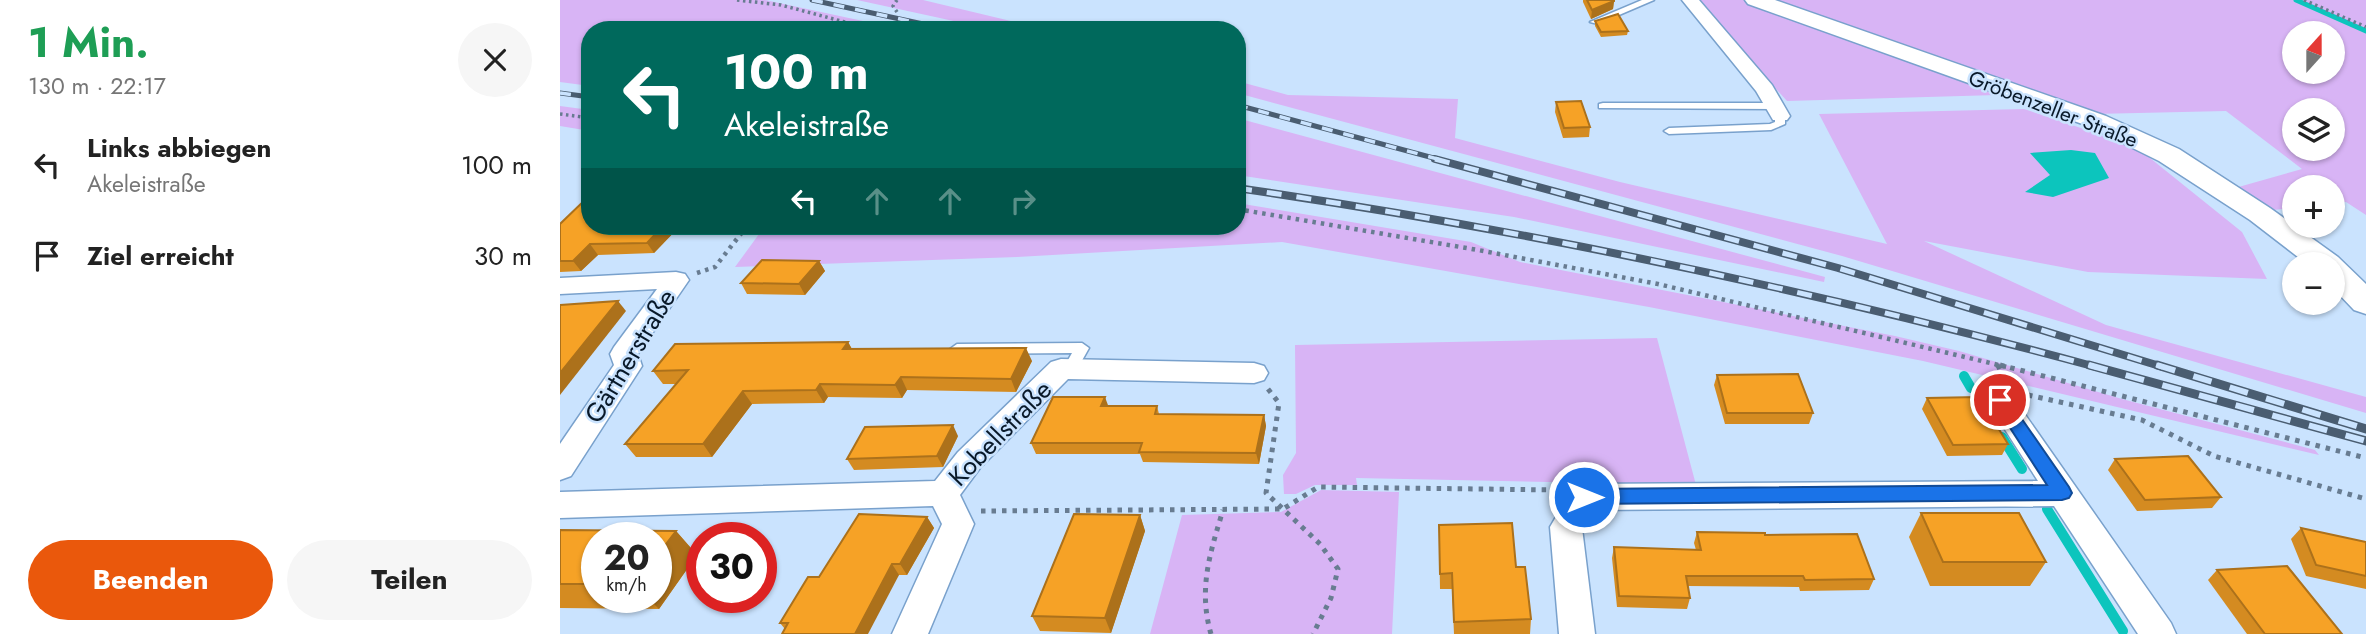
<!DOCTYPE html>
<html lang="de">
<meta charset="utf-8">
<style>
:root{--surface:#fff;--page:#f6f6f6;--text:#222;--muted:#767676;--accent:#ea580c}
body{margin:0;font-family:Jost,sans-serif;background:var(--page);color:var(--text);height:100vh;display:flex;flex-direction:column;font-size:26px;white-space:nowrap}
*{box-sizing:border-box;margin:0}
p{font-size:23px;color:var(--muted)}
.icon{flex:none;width:38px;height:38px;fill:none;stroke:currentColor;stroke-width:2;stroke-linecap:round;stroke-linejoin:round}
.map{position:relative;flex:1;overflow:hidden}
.panel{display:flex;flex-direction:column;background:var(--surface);width:560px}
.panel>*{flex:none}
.hud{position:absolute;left:21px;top:21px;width:665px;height:214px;border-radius:28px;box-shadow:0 2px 5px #0004;background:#00695c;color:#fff;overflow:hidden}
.needle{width:46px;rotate:21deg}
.fabs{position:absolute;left:1722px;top:21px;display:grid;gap:14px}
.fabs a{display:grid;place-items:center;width:63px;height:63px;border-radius:50%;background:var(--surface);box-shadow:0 2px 5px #0004;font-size:35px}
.speed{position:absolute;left:21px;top:522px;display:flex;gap:14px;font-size:35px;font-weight:700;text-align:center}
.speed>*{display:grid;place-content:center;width:91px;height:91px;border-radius:50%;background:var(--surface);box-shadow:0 2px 5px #0004;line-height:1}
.speed small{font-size:18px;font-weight:400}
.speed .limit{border:10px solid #d22;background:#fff;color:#111}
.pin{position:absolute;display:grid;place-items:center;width:60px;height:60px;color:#fff;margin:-30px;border:4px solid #fff;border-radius:50%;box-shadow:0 2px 7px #0007}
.me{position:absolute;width:77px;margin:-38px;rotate:90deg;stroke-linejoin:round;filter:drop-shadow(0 0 5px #0008)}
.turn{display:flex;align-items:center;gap:24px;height:147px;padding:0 28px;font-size:32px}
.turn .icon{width:91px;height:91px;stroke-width:2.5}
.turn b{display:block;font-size:49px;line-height:60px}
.lanes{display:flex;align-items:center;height:66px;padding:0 28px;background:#0003;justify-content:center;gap:35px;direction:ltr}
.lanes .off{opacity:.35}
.round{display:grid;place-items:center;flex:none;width:74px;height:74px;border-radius:37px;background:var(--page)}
.headline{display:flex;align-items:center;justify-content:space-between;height:119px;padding:0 28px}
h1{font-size:42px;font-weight:700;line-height:52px;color:#1e9e55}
.primary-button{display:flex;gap:14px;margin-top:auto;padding:14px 28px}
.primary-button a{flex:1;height:80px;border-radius:42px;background:var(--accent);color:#fff;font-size:28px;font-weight:700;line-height:80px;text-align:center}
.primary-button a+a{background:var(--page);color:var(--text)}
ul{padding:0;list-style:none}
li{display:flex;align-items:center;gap:21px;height:91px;padding:0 28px}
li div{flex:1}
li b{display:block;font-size:26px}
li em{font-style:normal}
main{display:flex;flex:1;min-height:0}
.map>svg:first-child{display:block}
.green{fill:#d8b4f5;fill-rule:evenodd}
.water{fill:#0cc5bd}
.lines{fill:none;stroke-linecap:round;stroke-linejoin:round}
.stream-far1{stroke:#0cc5bd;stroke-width:5}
.stream{stroke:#0cc5bd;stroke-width:10}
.service-casing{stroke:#79a1cc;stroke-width:3}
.minor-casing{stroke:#79a1cc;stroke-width:3}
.tertiary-casing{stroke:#79a1cc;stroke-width:3}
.path-far2{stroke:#687c91;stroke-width:3.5;stroke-dasharray:2.5 3.5;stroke-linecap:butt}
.path-far1{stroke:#687c91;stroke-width:4.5;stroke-dasharray:3.5 5;stroke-linecap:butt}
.path{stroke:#687c91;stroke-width:5;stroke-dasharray:4.5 6;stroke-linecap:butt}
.service{fill:#fff;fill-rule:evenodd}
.minor{fill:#fff;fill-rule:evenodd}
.tertiary{fill:#fff;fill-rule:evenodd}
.rail-far2-casing{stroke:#4a5d71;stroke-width:5}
.rail-far1-casing{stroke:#4a5d71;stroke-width:8}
.rail-casing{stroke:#4a5d71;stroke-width:9}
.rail-far2{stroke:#cae3fe;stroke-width:3.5;stroke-dasharray:11;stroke-linecap:butt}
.rail-far1{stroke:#cae3fe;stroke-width:5;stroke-dasharray:15;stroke-linecap:butt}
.rail{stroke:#cae3fe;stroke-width:6;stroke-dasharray:19;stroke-linecap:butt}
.wall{fill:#d48b21;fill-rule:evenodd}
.shaded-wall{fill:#ac711b}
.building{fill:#f6a226;stroke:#ac711b;stroke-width:2}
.route{fill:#1a73e8;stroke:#114b97;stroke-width:2}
.labels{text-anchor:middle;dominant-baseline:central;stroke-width:5;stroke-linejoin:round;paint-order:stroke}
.far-street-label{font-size:21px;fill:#091929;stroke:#cae3fe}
.street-label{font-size:26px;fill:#091929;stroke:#cae3fe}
</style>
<main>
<section class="panel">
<div class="headline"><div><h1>1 Min.</h1><p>130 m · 22:17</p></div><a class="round"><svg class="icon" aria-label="close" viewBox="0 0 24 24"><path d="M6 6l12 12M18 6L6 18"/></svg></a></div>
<ul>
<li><svg class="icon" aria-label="left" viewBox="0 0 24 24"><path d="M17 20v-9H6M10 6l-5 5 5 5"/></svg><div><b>Links abbiegen</b><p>Akeleistraße</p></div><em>100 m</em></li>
<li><svg class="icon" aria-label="arrive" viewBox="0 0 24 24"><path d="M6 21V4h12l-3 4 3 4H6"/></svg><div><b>Ziel erreicht</b></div><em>30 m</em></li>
</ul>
<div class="primary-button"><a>Beenden</a><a>Teilen</a></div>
</section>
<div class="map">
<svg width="1806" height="634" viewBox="0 0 1806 634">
<rect width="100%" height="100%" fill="#cae3fe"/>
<g class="green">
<path d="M0 0H205L345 30H30V86L0 82Z"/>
<path d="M297 0H363L488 30H435Z"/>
<path d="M1135 0H1806V215L1786 202 1773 203V187H1734V208L1713 210 1675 188 1742 169 1666 111 1534 114 1472 94 1227 101ZM1734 33H1773V72H1734ZM1734 110H1773V149H1734Z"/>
<path d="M677 81 728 95 898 99 895 138 1060 182 1327 244 1259 114 1464 109 1575 146 1682 232 1707 279 1528 272 1364 241 1546 325 1806 397V413L1282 256 677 93Z"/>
<path d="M0 106 30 110V131L0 126Z"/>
<path d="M677 118 1265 277 1264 282 954 217 677 175Z"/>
<path d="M677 203 911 242 960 262 1335 336 1399 351 1562 399 1755 450 1759 455 1363 361 1089 307 722 242 457 257 175 267 205 226H677Z"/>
<path d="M1097 338 1136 485 796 478 797 485H755L736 494H724L723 475 736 453 735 345Z"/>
<path d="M761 490 839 492 832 634H590L622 515 721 512Z"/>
</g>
<path class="water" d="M1511 150 1535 153 1549 178 1493 197 1465 192 1490 175 1470 153Z"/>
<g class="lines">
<path class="stream-far1" d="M1736 0 1806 31"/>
<g class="stream">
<path d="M1404 376 1411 388"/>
<path d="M1442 437 1462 469"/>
<path d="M1487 509 1563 631"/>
</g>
<defs>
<g id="service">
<path d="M1082 0H1094L1038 24 1030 22Z"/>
<path d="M1043 103H1214L1219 106 1214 109 1039 108V104Z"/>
<path d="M1220 113 1225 116V124L1211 130 1109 134 1104 131 1109 128 1210 124 1215 122V116Z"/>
<path d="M522 343 529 348 515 373H505L503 369 512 353 397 354 390 349 397 344Z"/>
</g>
<g id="minor">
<path d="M1122 0H1139L1212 85 1230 116 1227 120H1213L1196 91Z"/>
<path d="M116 272 125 274 129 280 78 354 82 366 11 476 0 480V444L54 365 50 354 54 347 97 289 0 294V278Z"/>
<path d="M501 359 694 363 704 366 708 373 704 380 694 383 508 379 420 468 400 495 414 524 368 634H332L382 524 373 506 0 518V492L375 481 398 452 491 362Z"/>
<path d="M1440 390 1450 393 1611 623 1616 634H1578L1494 506 1033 510 1022 528 1035 634H999L990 527 1013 488 1024 484 1478 481 1426 400 1430 393Z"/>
</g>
<path id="tertiary" d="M1185 0H1215L1546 116 1619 149 1710 208 1778 257 1806 284V314L1794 310 1773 288V264H1747L1690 220 1599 161 1528 126 1188 4Z"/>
</defs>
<use href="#service" class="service-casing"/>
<use href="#minor" class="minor-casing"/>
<use href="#tertiary" class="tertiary-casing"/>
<g class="path-far2">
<path d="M177 0 221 5 315 30"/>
<path d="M337 0 333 6 339 15"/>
<path d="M1744 0 1806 27"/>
<path d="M333 30 338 21"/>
<path d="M0 114 30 118"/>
</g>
<g class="path-far1">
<path d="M677 209 918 250 1098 284 1447 367"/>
<path d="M137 273 155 267 187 226"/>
<path d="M1437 364 1438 367"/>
</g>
<g class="path">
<path d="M1438 365 1444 381"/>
<path d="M1440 365 1806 458"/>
<path d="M708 389 719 403 706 493 760 544 778 569 771 598 753 634"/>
<path d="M1468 395 1582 420 1654 456 1806 499"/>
<path d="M421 511 723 509 758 487 1000 490"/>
<path d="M651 634C638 589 650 553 663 510"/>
</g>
<use href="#service" class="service"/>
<use href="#minor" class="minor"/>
<use href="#tertiary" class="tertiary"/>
<defs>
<g id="rail-far2">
<path d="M252 0 391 30"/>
<path d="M0 93 30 97"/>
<path d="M677 105 881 160"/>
</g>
<g id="rail-far1">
<path d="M875 159 1278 268 1603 367"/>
<path d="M677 188C968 230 1252 290 1536 367"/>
</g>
<g id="rail">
<path d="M1529 365 1806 441"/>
<path d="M1597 365 1806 429"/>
</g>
</defs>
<use href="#rail-far2" class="rail-far2-casing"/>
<use href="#rail-far1" class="rail-far1-casing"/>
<use href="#rail" class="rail-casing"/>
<use href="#rail-far2" class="rail-far2"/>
<use href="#rail-far1" class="rail-far1"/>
<use href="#rail" class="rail"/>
</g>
<g class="wall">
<path d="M1023 0H1054L1053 9 1031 19 1023 2Z"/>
<path d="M1035 21 1068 31 1067 35 1041 37 1035 26Z"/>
<path d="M996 102 1030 127 1029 137 1003 138 995 112Z"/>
<path d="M0 224 30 226H120L94 253 38 255 21 271 0 272Z"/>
<path d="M259 261 265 271 245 295 187 294 181 283Z"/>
<path d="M288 342 292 349 472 361 456 392 347 390 342 398 268 397 264 403 192 404 152 457H76L65 444 117 384H103L93 371Z"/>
<path d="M1157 375 1253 413 1249 424H1165L1154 385Z"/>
<path d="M1367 398 1448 444 1442 455 1387 456 1362 409Z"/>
<path d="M548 406H597L599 414 704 415 706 426 699 464 583 462 580 454H476L471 443Z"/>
<path d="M398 436 383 467 294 470 287 459Z"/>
<path d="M1555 459 1661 497 1652 508 1577 511 1548 470Z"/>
<path d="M1361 513 1486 562 1470 586H1370L1349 537Z"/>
<path d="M580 515 585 531 551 633 480 631 472 616Z"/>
<path d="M367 517 374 528 347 575H339L225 629 220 623 259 577Z"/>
<path d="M879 525 956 567 971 619 970 634H894L892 589H880Z"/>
<path d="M1741 528 1806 542V589L1746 576 1731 539Z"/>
<path d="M0 530 116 531 137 555 99 609 0 608ZM37 537 96 597H37Z"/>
<path d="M1137 532 1205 535 1314 579 1309 590 1240 591 1239 587 1128 586 1130 598 1127 609 1057 607 1052 558 1054 547 1136 550 1134 543Z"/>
<path d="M1657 570 1782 634H1687L1648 580Z"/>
</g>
<g class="shaded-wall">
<path d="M1054 1 1053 9 1031 19 1032 10Z"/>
<path d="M103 226H120L94 253 87 243Z"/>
<path d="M30 244 38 255 21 271 13 261Z"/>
<path d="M259 261 265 271 245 295 239 284Z"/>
<path d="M58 301 66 311 0 395V373Z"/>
<path d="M288 342 295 355 283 349Z"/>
<path d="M466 348 472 361 456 392 451 379Z"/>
<path d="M341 377 347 390 342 398 335 385Z"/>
<path d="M260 384 268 397 264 403 256 390Z"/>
<path d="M183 391 192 404 152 457 143 444Z"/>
<path d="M545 397 549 408 541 406Z"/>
<path d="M704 415 706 426 699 464 696 453Z"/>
<path d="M393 425 398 436 383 467 377 456Z"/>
<path d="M580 515 585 531 551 633 545 618Z"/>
<path d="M367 517 374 528 347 575 340 564Z"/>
<path d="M116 531 137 555 99 609 87 597H96V557Z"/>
<path d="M332 564 339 575 308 634H295Z"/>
</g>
<g class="building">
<path d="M1027 0H1054V1L1032 10Z"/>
<path d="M1058 14 1068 31 1041 32 1035 21Z"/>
<path d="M1021 101 1030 127 1004 128 996 102Z"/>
<path d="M30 195V226H103L87 243 30 244 13 261H0V224Z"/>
<path d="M202 260 259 261 239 284 181 283Z"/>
<path d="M58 301 0 373V305Z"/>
<path d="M288 342 283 349 466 348 451 379 341 377 335 385 260 384 256 390 183 391 143 444H65L128 370 93 371 115 344Z"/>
<path d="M1238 374 1253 413H1167L1157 375Z"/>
<path d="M493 397H545L541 406H597L595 414 704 415 696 453 579 452 582 443H471Z"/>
<path d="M1419 397 1448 444 1393 445 1367 398Z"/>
<path d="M393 425 377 456 287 459 305 427Z"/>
<path d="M1628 456 1661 497 1585 500 1555 459Z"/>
<path d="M1361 513H1459L1486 562H1383Z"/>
<path d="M299 514 367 517 340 564H332L295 634H222L228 623H220L248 577H259Z"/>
<path d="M514 514 580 515 545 618 472 616Z"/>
<path d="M952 523 956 567H965L971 619 894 622 892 573 880 574 879 525Z"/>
<path d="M1741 528 1806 542V576L1756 565Z"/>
<path d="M0 530 116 531 96 557V537H37V584H0Z"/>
<path d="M1137 532 1205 533V535L1297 534 1314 579 1245 580 1243 576H1126L1130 598 1059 596 1054 547 1141 550Z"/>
<path d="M1727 566 1782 634H1705L1657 570Z"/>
</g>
<path class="route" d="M1440 394 1446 396 1509 487 1512 493 1509 498 1502 500 1024 504 1018 502 1015 497 1018 491 1024 489 1487 485 1432 400 1434 396Z"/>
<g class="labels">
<g class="far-street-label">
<text transform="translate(1493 109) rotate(21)">Gröbenzeller Straße</text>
</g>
<g class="street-label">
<text transform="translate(70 356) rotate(-59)">Gärtnerstraße</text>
<text transform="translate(440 433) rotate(-46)">Kobellstraße</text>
</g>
</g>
</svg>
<div class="fabs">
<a><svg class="needle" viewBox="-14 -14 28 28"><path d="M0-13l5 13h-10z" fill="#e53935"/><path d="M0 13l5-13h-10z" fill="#767676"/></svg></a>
<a><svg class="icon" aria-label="layers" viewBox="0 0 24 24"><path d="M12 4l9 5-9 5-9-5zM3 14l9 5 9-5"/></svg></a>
<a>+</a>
<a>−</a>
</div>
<div class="speed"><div>20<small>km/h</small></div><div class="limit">30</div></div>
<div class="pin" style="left:1440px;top:400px;background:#d93025"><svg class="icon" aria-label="arrive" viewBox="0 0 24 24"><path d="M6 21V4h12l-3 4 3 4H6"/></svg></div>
<svg class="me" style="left:1024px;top:497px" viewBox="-20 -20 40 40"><circle r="17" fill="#1a73e8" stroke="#fff" stroke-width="3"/><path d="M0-11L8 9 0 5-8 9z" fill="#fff"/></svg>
<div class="hud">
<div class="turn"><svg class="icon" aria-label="left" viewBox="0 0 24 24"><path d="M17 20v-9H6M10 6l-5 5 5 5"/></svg><div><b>100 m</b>Akeleistraße</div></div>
<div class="lanes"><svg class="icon" aria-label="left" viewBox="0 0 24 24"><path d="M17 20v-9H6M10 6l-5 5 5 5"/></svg><svg class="icon off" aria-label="ahead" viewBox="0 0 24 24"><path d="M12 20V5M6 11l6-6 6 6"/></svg><svg class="icon off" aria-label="ahead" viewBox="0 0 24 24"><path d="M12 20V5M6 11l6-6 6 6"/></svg><svg class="icon off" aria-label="right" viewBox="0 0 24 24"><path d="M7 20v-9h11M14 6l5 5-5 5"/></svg></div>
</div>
</div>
</main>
